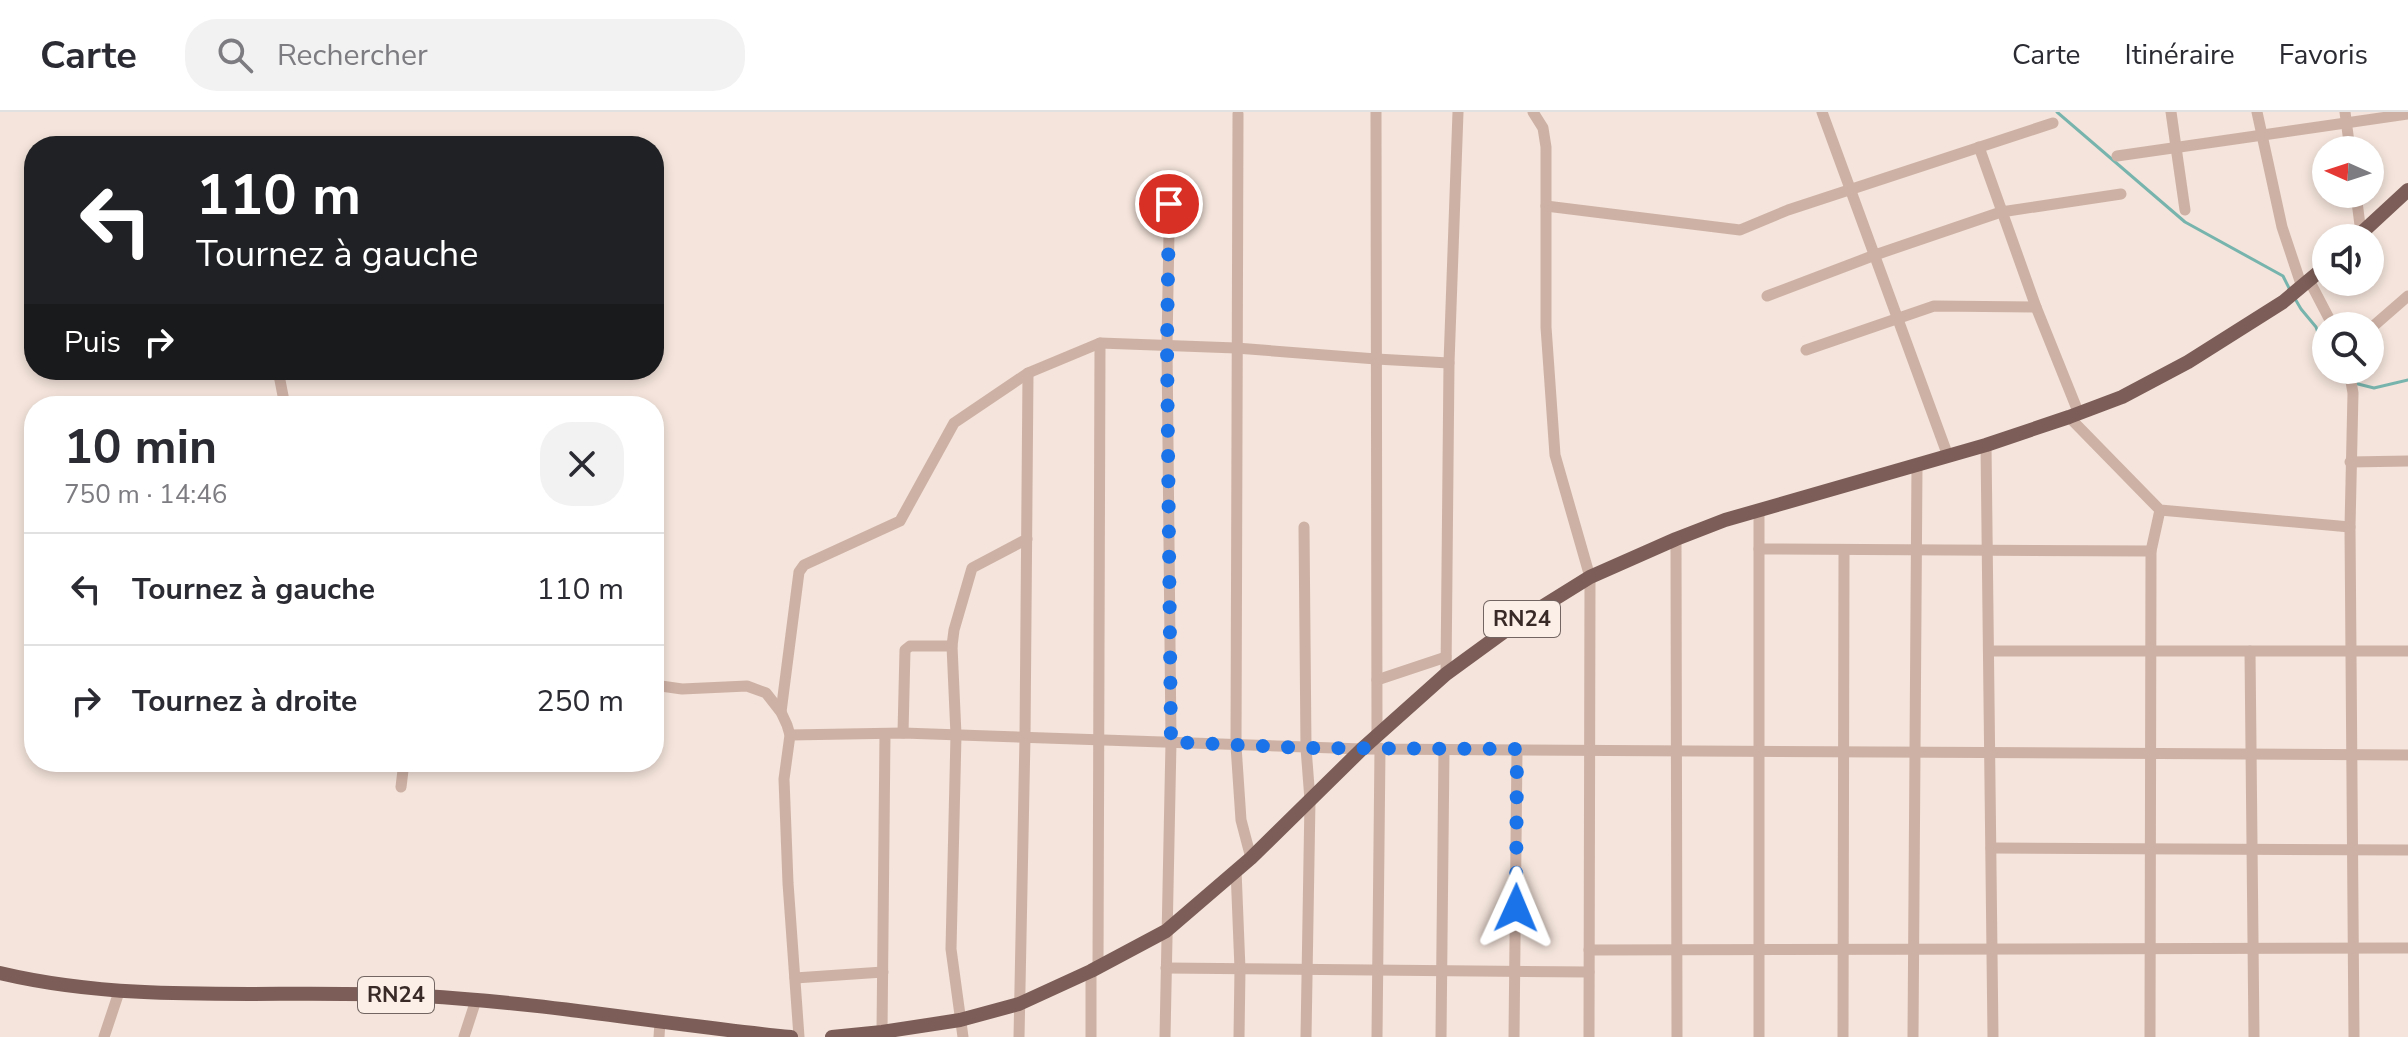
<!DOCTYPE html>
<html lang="fr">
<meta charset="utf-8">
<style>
:root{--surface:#fff;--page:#f2f2f3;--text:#2b2b33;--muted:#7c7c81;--line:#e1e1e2}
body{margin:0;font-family:"Nunito Sans",sans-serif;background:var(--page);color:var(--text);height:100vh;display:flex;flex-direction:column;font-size:30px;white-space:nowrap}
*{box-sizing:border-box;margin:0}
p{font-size:26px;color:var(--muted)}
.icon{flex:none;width:44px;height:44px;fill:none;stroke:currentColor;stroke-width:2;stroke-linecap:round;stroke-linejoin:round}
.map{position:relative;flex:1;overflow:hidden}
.details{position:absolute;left:24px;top:284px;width:640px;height:376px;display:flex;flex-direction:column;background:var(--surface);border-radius:32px;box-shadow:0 4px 12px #0003}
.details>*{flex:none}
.banner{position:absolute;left:24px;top:24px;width:640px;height:244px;border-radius:32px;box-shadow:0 4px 12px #0003;background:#202124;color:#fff;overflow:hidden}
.needle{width:52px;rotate:273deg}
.fabs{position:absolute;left:2312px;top:24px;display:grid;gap:16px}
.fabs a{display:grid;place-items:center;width:72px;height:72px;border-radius:50%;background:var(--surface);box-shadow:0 4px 12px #0003;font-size:40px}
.pin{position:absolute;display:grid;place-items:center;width:68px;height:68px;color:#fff;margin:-34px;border:4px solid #fff;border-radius:50%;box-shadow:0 2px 8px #0007}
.me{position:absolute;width:88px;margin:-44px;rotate:1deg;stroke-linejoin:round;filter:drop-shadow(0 0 6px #0008)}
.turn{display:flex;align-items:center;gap:28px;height:168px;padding:0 40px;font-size:36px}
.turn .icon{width:104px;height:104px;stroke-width:2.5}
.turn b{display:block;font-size:56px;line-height:68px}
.then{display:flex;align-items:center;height:76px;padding:0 40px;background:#0003;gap:16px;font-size:30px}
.round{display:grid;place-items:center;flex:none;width:84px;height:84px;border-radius:32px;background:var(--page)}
.summary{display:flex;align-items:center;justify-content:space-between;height:136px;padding:0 40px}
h1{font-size:48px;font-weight:700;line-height:60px}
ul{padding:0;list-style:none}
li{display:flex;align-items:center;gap:24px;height:112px;padding:0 40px;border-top:2px solid var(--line)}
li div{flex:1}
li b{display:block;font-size:30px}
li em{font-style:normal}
header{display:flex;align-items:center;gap:48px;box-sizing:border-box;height:112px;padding:0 40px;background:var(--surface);border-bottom:2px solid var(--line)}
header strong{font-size:38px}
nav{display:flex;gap:44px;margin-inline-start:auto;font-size:28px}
.search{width:560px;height:72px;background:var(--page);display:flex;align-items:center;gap:20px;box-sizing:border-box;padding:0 28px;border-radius:32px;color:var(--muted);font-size:30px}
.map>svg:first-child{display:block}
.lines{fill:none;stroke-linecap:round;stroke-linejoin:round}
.stream{stroke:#77b4ad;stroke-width:3}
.minor{stroke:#ceb1a5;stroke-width:11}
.major{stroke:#7c5d57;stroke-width:14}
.route{stroke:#1a73e8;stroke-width:14;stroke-dasharray:0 25.2}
.labels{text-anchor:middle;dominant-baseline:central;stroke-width:6;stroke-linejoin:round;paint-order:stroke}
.shield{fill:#fbefe8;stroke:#736561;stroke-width:2}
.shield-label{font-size:22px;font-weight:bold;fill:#392a27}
</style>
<header>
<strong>Carte</strong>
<div class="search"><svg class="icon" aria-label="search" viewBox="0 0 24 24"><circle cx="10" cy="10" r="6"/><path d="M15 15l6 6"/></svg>Rechercher</div>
<nav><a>Carte</a><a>Itinéraire</a><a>Favoris</a></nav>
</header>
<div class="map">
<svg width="2408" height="925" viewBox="0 0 2408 925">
<rect width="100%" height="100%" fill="#f4e4db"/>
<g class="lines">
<g class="stream">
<path d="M2057 0 2185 110 2283 164 2290 178"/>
<path d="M2294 185 2301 197 2316 215 2326 244"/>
<path d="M2331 258 2340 268 2346 270"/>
<path d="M2354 271 2374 276 2408 268"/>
</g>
<g class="minor">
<path d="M1376 0 1377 623"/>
<path d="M1533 0 1543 16 1546 35V215L1555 343 1590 465 1589 925"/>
<path d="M1822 0 1948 344"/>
<path d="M2171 0 2185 98"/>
<path d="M2257 0 2282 115 2302 175"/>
<path d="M2345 0 2350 38"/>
<path d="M1238 2 1236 634 1241 708 1251 746"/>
<path d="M1979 35 2036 195 2079 302"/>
<path d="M2117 44 2408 2"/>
<path d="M2356 82 2361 121"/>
<path d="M1546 94 1740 118 1788 98 2053 11"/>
<path d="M2309 168 2333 214"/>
<path d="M1767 184 1875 143 2001 100 2121 82"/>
<path d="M2370 217 2408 184"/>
<path d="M1806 238 1934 194 2036 195"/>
<path d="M278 258 285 294"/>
<path d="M2349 258 2353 281 2350 415 2354 925"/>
<path d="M2069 305 2160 398 2350 415"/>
<path d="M1986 333 1993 925"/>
<path d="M2350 350 2408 349"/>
<path d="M1759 398V925"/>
<path d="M1304 415 1306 636 1310 688 1306 925"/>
<path d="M1676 427 1677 925"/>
<path d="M1759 437 2151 439"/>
<path d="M1989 539H2408"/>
<path d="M2250 539 2254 925"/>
<path d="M1446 562 1449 251 1458 0"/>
<path d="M1377 568 1446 545"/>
<path d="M654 573 682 577 747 574 766 581 781 600 787 613 790 623 784 667 788 771 799 925"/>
<path d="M781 600 799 460 804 453 900 409 954 311 1028 261 1100 231 1236 236 1376 247 1449 251"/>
<path d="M903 621 905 538 910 534H952"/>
<path d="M790 623 903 621 1362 637 2408 643"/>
<path d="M401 675 404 650"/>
<path d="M1991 736 2408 738"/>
<path d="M1236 758 1240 857 1239 925"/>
<path d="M1589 838 2408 836"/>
<path d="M1098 856 1100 231"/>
<path d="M1166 856 1589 860"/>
<path d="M795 866 883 860"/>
<path d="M882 920 885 622"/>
<path d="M104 925 119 880"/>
<path d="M464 925 476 888"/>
<path d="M659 925 660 910"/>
<path d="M963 925 951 837 956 623 952 534 954 518 972 456 1027 427"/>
<path d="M1019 925 1025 625 1028 261"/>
<path d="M1091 925V859"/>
<path d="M1165 925 1171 630 1167 233 1170 64"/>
<path d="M1377 925 1380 636"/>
<path d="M1441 925 1444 637"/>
<path d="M1514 925 1517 637"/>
<path d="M1843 925 1844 438"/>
<path d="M1913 925 1917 353"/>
<path d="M2150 925 2151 439 2160 398"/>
</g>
<g class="major">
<path d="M2356 126 2408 78"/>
<path d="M0 861C139 894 282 876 423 884 546 891 668 913 791 925"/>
<path d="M832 925 882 920 960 908 1019 892 1091 859 1166 819 1251 746 1362 637 1446 562 1516 511 1590 465 1676 427 1725 408 1986 333 2069 305 2122 285 2188 250 2283 190 2326 154"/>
</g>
</g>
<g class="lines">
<path class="route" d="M1169 92 1167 233 1171 630 1306 636 1517 637 1516 796"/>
</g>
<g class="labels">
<g class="shield">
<rect x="1484" y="489" width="76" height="36" rx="6"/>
<rect x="358" y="865" width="76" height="36" rx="6"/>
</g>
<g class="shield-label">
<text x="1522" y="507">RN24</text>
<text x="396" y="883">RN24</text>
</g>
</g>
</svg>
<div class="fabs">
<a><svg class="needle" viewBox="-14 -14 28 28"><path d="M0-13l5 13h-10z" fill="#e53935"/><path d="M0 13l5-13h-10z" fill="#7c7c81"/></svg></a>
<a><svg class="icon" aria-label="sound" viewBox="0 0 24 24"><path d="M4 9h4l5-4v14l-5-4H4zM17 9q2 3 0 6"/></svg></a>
<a><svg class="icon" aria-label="search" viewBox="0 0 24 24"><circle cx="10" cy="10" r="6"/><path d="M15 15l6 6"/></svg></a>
</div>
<div class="pin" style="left:1169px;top:92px;background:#d93025"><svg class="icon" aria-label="arrive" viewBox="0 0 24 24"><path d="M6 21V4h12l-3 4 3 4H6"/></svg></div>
<svg class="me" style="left:1516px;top:796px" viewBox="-20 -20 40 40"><path d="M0-17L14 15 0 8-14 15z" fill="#1a73e8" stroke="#fff" stroke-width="4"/></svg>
<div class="banner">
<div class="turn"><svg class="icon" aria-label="left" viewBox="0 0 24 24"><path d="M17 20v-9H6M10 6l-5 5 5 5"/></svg><div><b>110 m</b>Tournez à gauche</div></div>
<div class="then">Puis<svg class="icon" aria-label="right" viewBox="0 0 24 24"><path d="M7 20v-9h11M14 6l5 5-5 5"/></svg></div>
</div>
<section class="details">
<div class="summary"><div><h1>10 min</h1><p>750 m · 14:46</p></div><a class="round"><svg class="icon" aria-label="close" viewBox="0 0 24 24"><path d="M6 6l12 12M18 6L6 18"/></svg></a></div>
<ul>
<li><svg class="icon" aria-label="left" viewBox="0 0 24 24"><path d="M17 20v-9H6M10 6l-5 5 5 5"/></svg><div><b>Tournez à gauche</b></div><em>110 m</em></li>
<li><svg class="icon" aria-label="right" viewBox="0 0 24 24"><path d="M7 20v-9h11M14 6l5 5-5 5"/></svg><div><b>Tournez à droite</b></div><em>250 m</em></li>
</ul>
</section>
</div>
